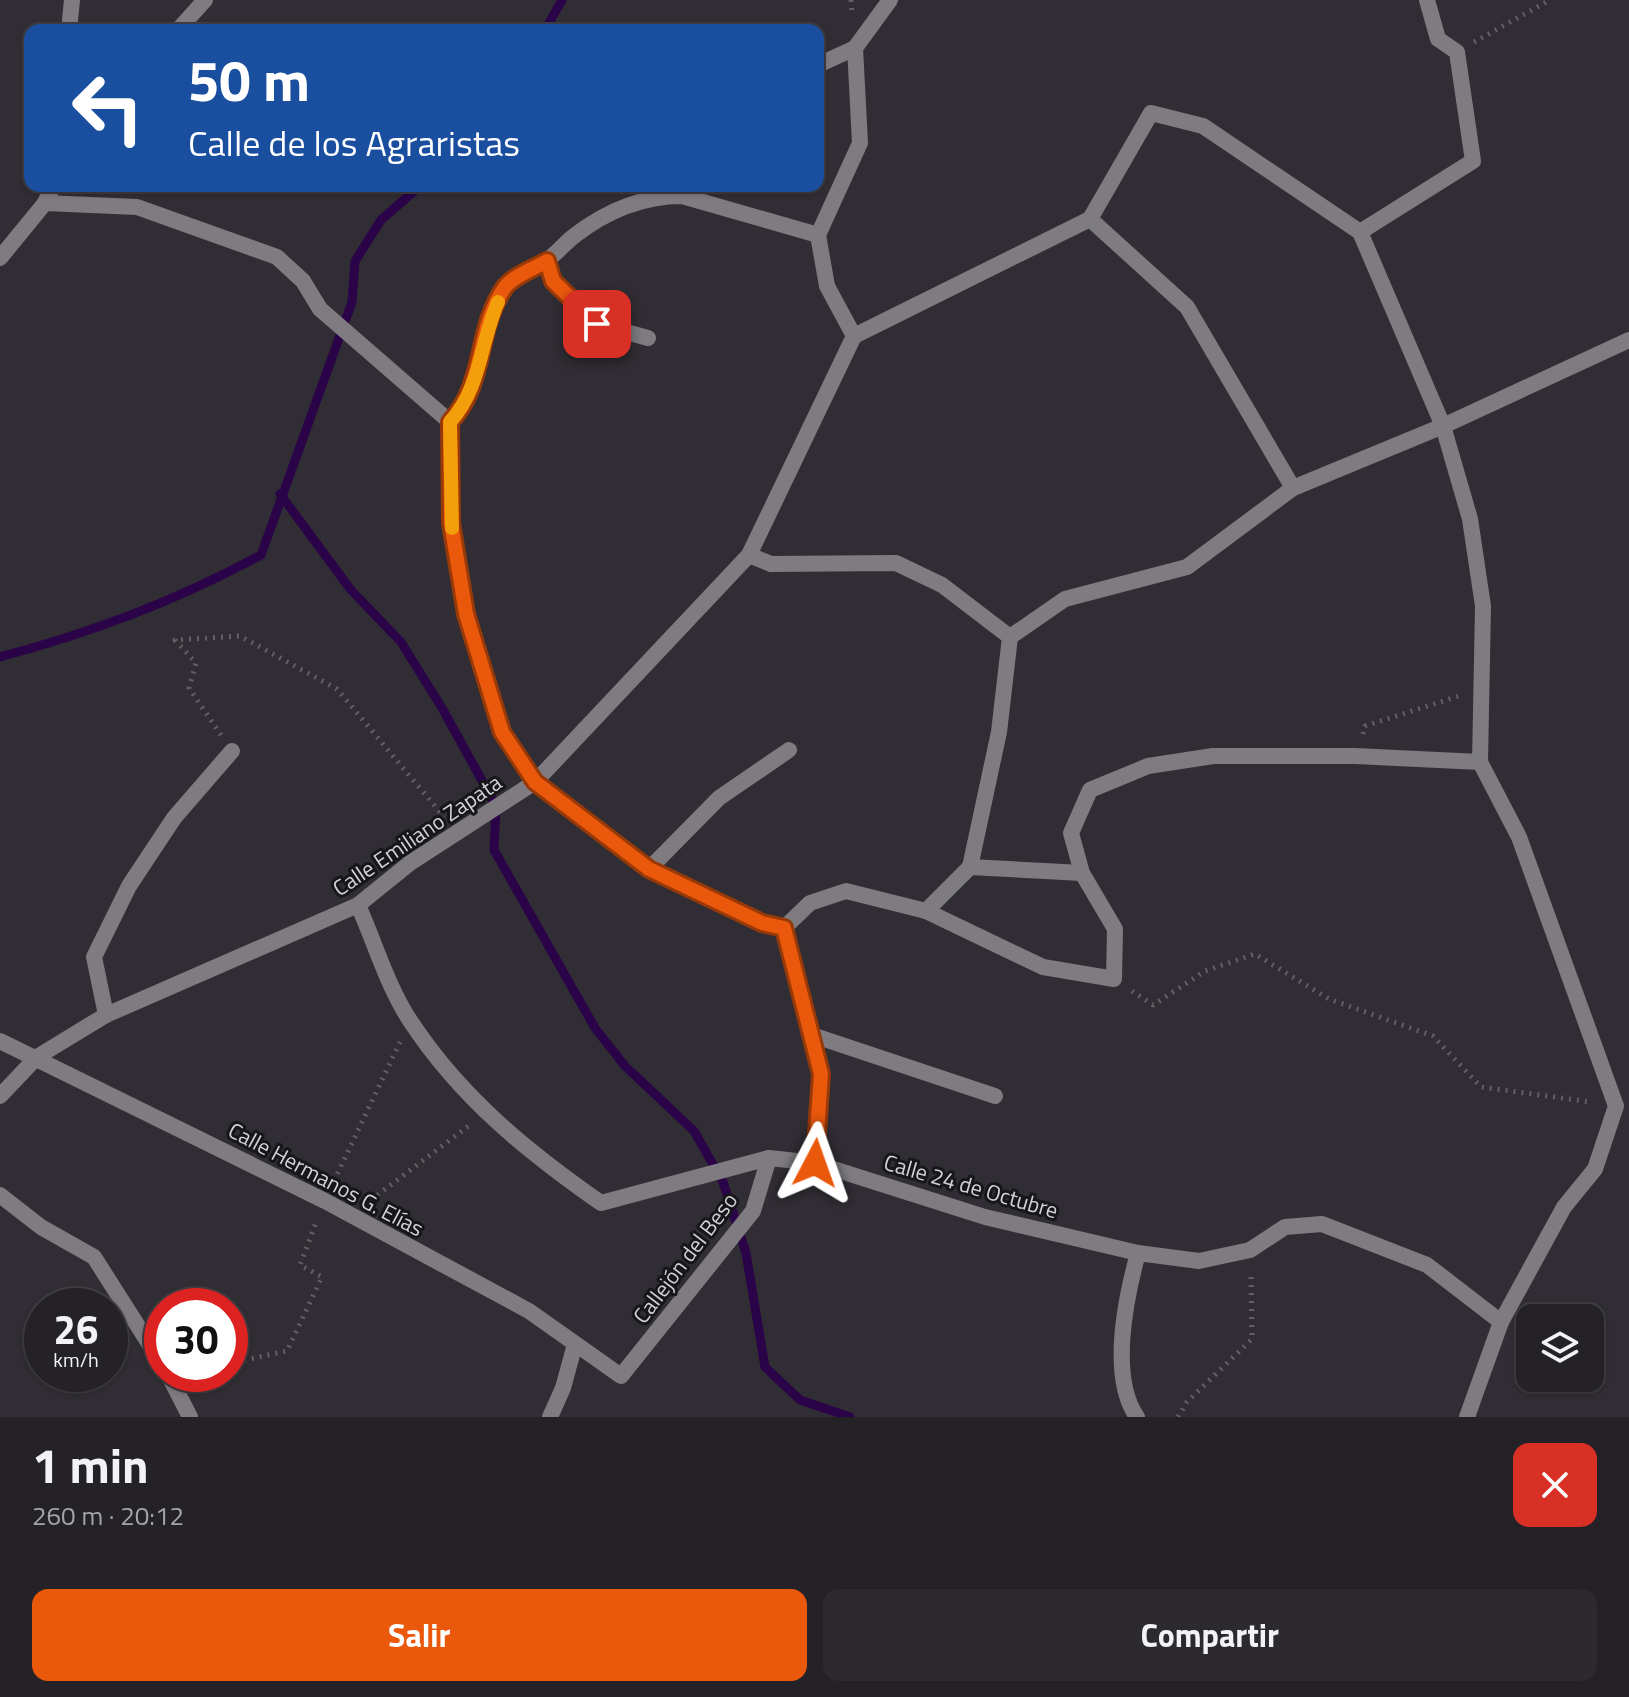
<!DOCTYPE html>
<html lang="es">
<meta charset="utf-8">
<style>
:root{--surface:#242227;--page:#2c2a2f;--text:#f1f3f6;--muted:#a3a4a7;--line:#413f44;--accent:#ea580c}
body{margin:0;font-family:"Titillium Web",sans-serif;background:var(--page);color:var(--text);height:100vh;display:flex;flex-direction:column;font-size:30px;white-space:nowrap}
*{box-sizing:border-box;margin:0}
p{font-size:26px;color:var(--muted)}
.icon{flex:none;width:44px;height:44px;fill:none;stroke:currentColor;stroke-width:2;stroke-linecap:round;stroke-linejoin:round}
.map{position:relative;height:1417px;overflow:hidden}
.panel{display:flex;flex-direction:column;background:var(--surface);flex:1}
.panel>*{flex:none}
.guide{position:absolute;left:24px;top:24px;width:800px;height:168px;border-radius:16px;box-shadow:0 2px 6px #0004,0 0 0 2px var(--line);background:#1a4fa0;color:#fff;overflow:hidden}
.buttons{position:absolute;left:1516px;top:1304px;display:grid;gap:16px}
.buttons a{display:grid;place-items:center;width:88px;height:88px;border-radius:16px;background:var(--surface);box-shadow:0 2px 6px #0004,0 0 0 2px var(--line);font-size:40px}
.speed{position:absolute;left:24px;top:1288px;display:flex;gap:16px;font-size:40px;font-weight:700;text-align:center}
.speed>*{display:grid;place-content:center;width:104px;height:104px;border-radius:50%;background:var(--surface);box-shadow:0 2px 6px #0004,0 0 0 2px var(--line);line-height:1}
.speed small{font-size:20px;font-weight:400}
.speed .limit{border:12px solid #d22;background:#fff;color:#111}
.pin{position:absolute;display:grid;place-items:center;width:68px;height:68px;color:#fff;margin:-34px;border-radius:16px;box-shadow:0 4px 12px #0006}
.me{position:absolute;width:88px;margin:-44px;rotate:4deg;stroke-linejoin:round;filter:drop-shadow(0 0 6px #0008)}
.turn{display:flex;align-items:center;gap:28px;height:168px;padding:0 32px;font-size:36px}
.turn .icon{width:104px;height:104px;stroke-width:2.5}
.turn b{display:block;font-size:56px;line-height:68px}
.round{display:grid;place-items:center;flex:none;width:84px;height:84px;border-radius:16px;background:var(--page)}
.overview{display:flex;align-items:center;justify-content:space-between;height:136px;padding:0 32px}
h1{font-size:48px;font-weight:700;line-height:60px}
.primary-button{display:flex;gap:16px;margin-top:auto;padding:16px 32px}
.primary-button a{flex:1;height:92px;border-radius:16px;background:var(--accent);color:#fff;font-size:32px;font-weight:700;line-height:92px;text-align:center}
.primary-button a+a{background:var(--page);color:var(--text)}
.map>svg:first-child{display:block}
.lines{fill:none;stroke-linecap:round;stroke-linejoin:round}
.stream{stroke:#2b0348;stroke-width:9}
.path{stroke:#625f65;stroke-width:5;stroke-dasharray:2 6;stroke-linecap:butt}
.street{stroke:#7e7c80;stroke-width:16}
.route-casing{stroke:#983908;stroke-width:20}
.route{stroke:#ea580c;stroke-width:14}
.slow{stroke:#f59e0b;stroke-width:14}
.labels{text-anchor:middle;dominant-baseline:central;stroke-width:6;stroke-linejoin:round;paint-order:stroke}
.street-label{font-size:22px;fill:#d4d2d6;stroke:#171619}
</style>
<div class="map">
<svg width="1629" height="1417" viewBox="0 0 1629 1417">
<rect width="100%" height="100%" fill="#302d34"/>
<g class="lines">
<g class="stream">
<path d="M545 30 562 0"/>
<path d="M280 494 351 590 401 642 442 708 496 806 494 850 595 1028 625 1066 694 1131 723 1182 746 1253 765 1367 800 1400 850 1417"/>
<path d="M0 657C93 632 176 601 261 555L352 302 355 261 381 220 420 186"/>
</g>
<g class="path">
<path d="M851 0 852 15"/>
<path d="M1474 42 1550 0"/>
<path d="M1363 734 1365 726 1459 696"/>
<path d="M221 735 189 688 196 663 175 640 240 636 337 689 444 817"/>
<path d="M1132 991 1153 1005 1205 971 1255 954 1329 999 1433 1036 1481 1087 1591 1102"/>
<path d="M334 1181 400 1042"/>
<path d="M371 1200 471 1124"/>
<path d="M230 1367 236 1362 287 1351 322 1277 300 1265 317 1220"/>
<path d="M198 1390 220 1374"/>
<path d="M1178 1417 1187 1402 1252 1339 1251 1272"/>
</g>
<g class="street">
<path d="M69 30 72 0"/>
<path d="M178 30 205 0"/>
<path d="M818 65 855 48 890 0"/>
<path d="M45 203 137 207 277 257 303 281 320 309 450 422"/>
<path d="M1090 219 1187 307 1293 488"/>
<path d="M1360 232 1473 161 1457 52 1438 39 1427 0"/>
<path d="M818 235 860 143 855 48"/>
<path d="M818 235 827 286 854 336"/>
<path d="M0 258 45 203 53 186"/>
<path d="M547 261 553 281 597 324 648 338"/>
<path d="M854 336 1090 219 1151 113 1203 126 1360 232 1443 426 1470 519 1483 606 1480 762 1519 837 1616 1106 1595 1169 1564 1207 1501 1322 1467 1417"/>
<path d="M749 555 771 564 896 563 942 585 1010 637"/>
<path d="M970 867 999 732 1010 637 1065 599 1187 567 1293 488 1443 426 1629 340"/>
<path d="M649 869 719 798 789 750"/>
<path d="M358 905C375 943 388 988 411 1022 461 1098 528 1152 601 1203L769 1158 815 1163 985 1217 1138 1253 1199 1261 1250 1250 1285 1227 1322 1224 1427 1265 1501 1322"/>
<path d="M926 911 970 867 1082 873"/>
<path d="M784 928 762 923 649 869 535 782 502 732 466 614 451 523 450 422C487 382 476 330 505 287 513 275 535 270 546 261 556 254 564 244 574 236 605 212 642 196 682 196L818 235"/>
<path d="M784 928 810 903 846 891 926 911 1043 967 1114 979 1115 929 1082 873 1071 833 1090 790 1148 766 1213 756H1355L1480 762"/>
<path d="M784 928 821 1074 815 1163"/>
<path d="M106 1015 94 957 129 886 174 818 232 751"/>
<path d="M809 1034 995 1096"/>
<path d="M0 1041 325 1201 529 1311 621 1376 753 1211 769 1158"/>
<path d="M0 1096 37 1057 106 1015 358 905 410 863 535 782 749 555 854 336"/>
<path d="M0 1195 41 1227 94 1257 162 1364"/>
<path d="M168 1374 190 1417"/>
<path d="M550 1417 563 1388 575 1344"/>
<path d="M1137 1417C1109 1377 1126 1297 1138 1253"/>
</g>
</g>
<g class="lines">
<defs>
<path id="route" d="M597 324 553 281 547 261C535 268 513 276 505 287 475 329 487 382 450 422L451 523 466 614 502 732 535 782 649 869 762 923 784 928 821 1074 815 1163"/>
</defs>
<use href="#route" class="route-casing"/>
<use href="#route" class="route"/>
<path class="slow" d="M452 528 450 422C481 388 480 343 498 302"/>
</g>
<g class="labels">
<g class="street-label">
<text transform="translate(417 835) rotate(-34)">Calle Emiliano Zapata</text>
<text transform="translate(326 1179) rotate(28)">Calle Hermanos G. Elías</text>
<text transform="translate(971 1186) rotate(16)">Calle 24 de Octubre</text>
<text transform="translate(685 1258) rotate(-53)">Callejón del Beso</text>
</g>
</g>
</svg>
<div class="buttons">
<a><svg class="icon" aria-label="layers" viewBox="0 0 24 24"><path d="M12 4l9 5-9 5-9-5zM3 14l9 5 9-5"/></svg></a>
</div>
<div class="speed"><div>26<small>km/h</small></div><div class="limit">30</div></div>
<div class="pin" style="left:597px;top:324px;background:#d93025"><svg class="icon" aria-label="arrive" viewBox="0 0 24 24"><path d="M6 21V4h12l-3 4 3 4H6"/></svg></div>
<svg class="me" style="left:815px;top:1163px" viewBox="-20 -20 40 40"><path d="M0-17L14 15 0 8-14 15z" fill="#ea580c" stroke="#fff" stroke-width="4"/></svg>
<div class="guide">
<div class="turn"><svg class="icon" aria-label="left" viewBox="0 0 24 24"><path d="M17 20v-9H6M10 6l-5 5 5 5"/></svg><div><b>50 m</b>Calle de los Agraristas</div></div>
</div>
</div>
<section class="panel">
<div class="overview"><div><h1>1 min</h1><p>260 m · 20:12</p></div><a class="round" style="background:#d93025;color:#fff"><svg class="icon" aria-label="close" viewBox="0 0 24 24"><path d="M6 6l12 12M18 6L6 18"/></svg></a></div>
<div class="primary-button"><a>Salir</a><a>Compartir</a></div>
</section>
